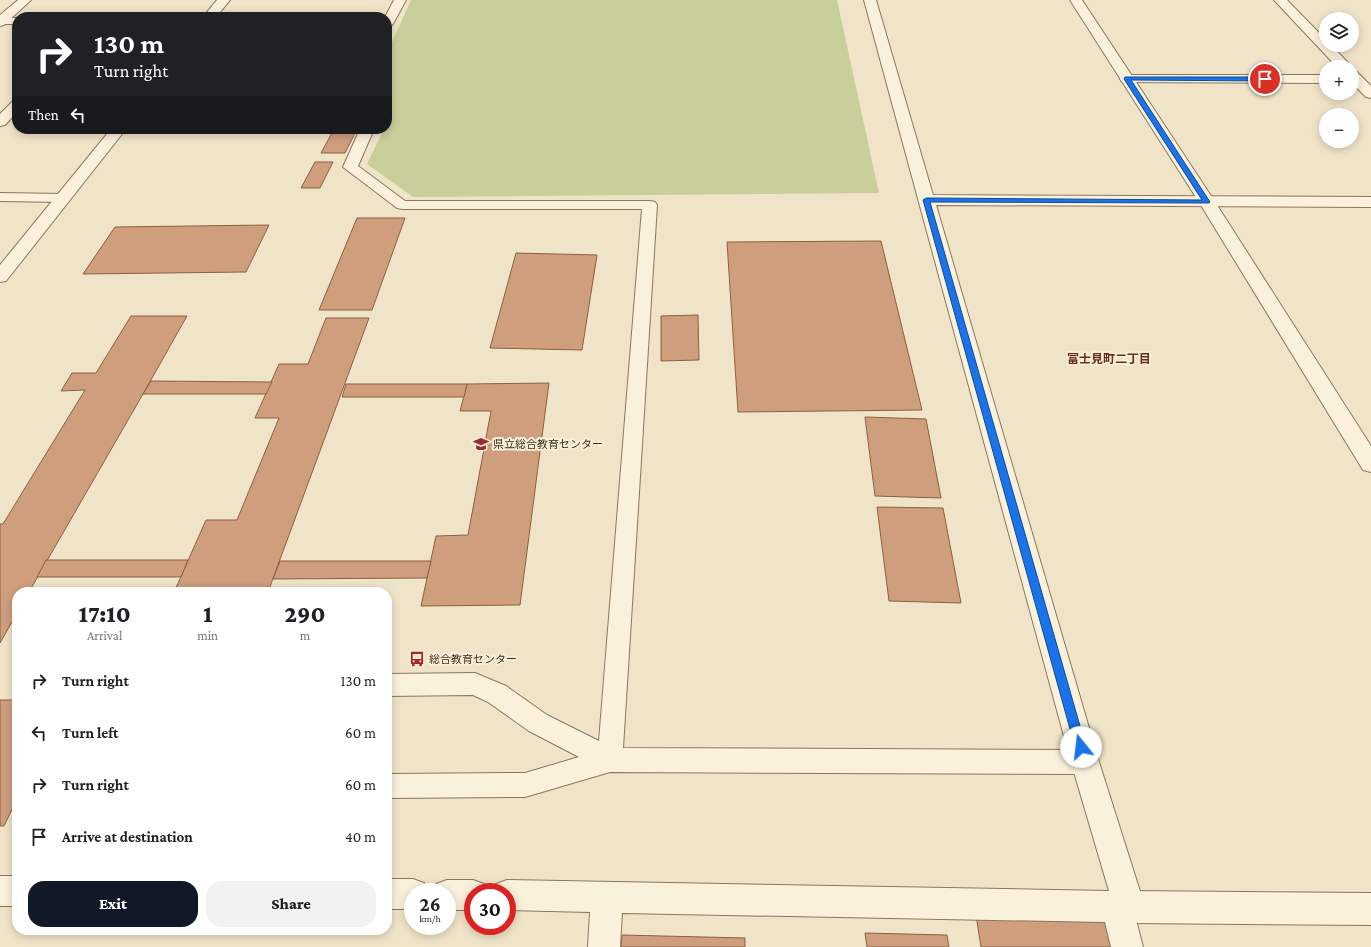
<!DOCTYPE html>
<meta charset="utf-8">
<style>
:root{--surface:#fff;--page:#f2f2f2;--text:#202124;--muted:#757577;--accent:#111827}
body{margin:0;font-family:"Crimson Pro","Noto Sans JP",serif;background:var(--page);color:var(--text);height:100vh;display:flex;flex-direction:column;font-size:15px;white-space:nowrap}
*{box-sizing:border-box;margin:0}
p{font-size:13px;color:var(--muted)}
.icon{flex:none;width:22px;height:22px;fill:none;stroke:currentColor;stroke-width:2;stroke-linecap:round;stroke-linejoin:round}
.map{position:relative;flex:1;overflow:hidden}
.sheet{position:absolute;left:12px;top:587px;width:380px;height:348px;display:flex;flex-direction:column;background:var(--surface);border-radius:16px;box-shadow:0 2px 10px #0003}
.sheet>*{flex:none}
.top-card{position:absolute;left:12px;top:12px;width:380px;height:122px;border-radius:16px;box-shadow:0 2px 10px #0003;background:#202124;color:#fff;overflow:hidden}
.controls{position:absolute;left:1319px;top:12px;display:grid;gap:8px}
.controls a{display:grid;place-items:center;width:40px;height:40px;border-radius:50%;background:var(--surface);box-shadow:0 2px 10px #0003;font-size:20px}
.speed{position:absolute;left:404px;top:883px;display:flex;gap:8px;font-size:20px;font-weight:700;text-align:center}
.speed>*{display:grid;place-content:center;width:52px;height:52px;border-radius:50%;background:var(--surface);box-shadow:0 2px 10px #0003;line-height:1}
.speed small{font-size:10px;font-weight:400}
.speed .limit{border:6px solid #d22;background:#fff;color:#111}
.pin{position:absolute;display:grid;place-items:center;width:34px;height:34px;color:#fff;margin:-17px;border:2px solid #fff;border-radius:50%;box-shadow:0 1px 4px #0007}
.me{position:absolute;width:44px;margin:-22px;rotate:344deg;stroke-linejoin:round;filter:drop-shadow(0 0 3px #0008)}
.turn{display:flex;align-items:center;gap:14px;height:84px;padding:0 16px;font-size:18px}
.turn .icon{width:52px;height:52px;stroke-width:2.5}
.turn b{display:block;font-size:28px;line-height:34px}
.then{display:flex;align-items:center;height:38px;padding:0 16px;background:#0003;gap:8px;font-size:15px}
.eta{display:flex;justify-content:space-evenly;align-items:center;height:68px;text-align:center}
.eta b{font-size:24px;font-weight:800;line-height:28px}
.cta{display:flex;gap:8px;margin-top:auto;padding:8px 16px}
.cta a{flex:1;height:46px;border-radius:16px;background:var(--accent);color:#fff;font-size:16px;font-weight:800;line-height:46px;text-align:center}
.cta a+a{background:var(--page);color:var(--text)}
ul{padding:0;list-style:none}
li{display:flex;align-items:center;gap:12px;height:52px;padding:0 16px}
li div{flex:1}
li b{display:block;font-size:15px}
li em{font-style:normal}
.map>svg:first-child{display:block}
.green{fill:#c9cf9b}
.building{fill:#cf9f7d;stroke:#8d5f41}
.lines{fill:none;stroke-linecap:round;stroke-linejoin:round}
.service-casing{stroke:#8d765c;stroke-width:2}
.minor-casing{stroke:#8d765c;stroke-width:2}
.tertiary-casing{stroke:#8d765c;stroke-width:2}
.service{fill:#faf1dc;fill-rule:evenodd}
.minor{fill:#faf1dc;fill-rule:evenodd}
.tertiary{fill:#faf1dc;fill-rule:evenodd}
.route{fill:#1a73e8;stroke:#114b97}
.labels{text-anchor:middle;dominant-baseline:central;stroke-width:4;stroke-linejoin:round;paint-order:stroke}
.poi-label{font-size:11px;fill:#3d2e20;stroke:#f7eed8;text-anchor:start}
.neighbourhood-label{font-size:12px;font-weight:bold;fill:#6b2e1e;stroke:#f7eed8}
</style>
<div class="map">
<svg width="1371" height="947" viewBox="0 0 1371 947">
<rect width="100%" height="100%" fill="#f0e4c8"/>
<path class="green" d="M411 0H837L879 193 413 197 367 164 384 129H387V53Z"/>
<g class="building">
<path d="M333 131H356L345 153H321Z"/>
<path d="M315 162H333L320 188H301Z"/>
<path d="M357 218H405L372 310H319Z"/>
<path d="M269 225 246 272 83 274 115 227Z"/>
<path d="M881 241 922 410 738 412 727 242Z"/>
<path d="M516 253 597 255 582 350 490 348Z"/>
<path d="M698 315 699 360 661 361V316Z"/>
<path d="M131 316H187L143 394 29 592H17V613L0 643V524H3L85 390 61 391 72 373H96Z"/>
<path d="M326 318H369L268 592H203L204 590H175L206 520H237L279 418H255L279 364H308Z"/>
<path d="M151 381 272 382 266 394H143Z"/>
<path d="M549 383 520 605 421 606 436 536 468 535 491 411H460L467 384Z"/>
<path d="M346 384H467L464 397H342Z"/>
<path d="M865 417 926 419 941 498 875 496Z"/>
<path d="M877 507 943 508 961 603 889 601Z"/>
<path d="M46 560H188L181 577H37Z"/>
<path d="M280 561H431L427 578 273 579Z"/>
<path d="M0 700H17V799L4 826H0Z"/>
<path d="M975 909 1118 912 1127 947H981Z"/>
<path d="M865 933 947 935 949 947H867Z"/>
<path d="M622 935 745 938V947H621Z"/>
</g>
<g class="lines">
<defs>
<g id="service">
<path d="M394 0H406L393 24 391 26 387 27V17H385Z"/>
<rect x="0" y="18" width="17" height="6"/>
<path d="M17 101V112L5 125 0 126V114L12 102Z"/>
<path d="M360 129H374L358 166 405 201H650L655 202 657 205 623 748 1085 750 1094 754 1098 762 1094 770 1085 774 610 772 525 797 387 798V774L525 773 579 757 529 731 488 702 473 695 387 696V674L475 673 506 686 547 715 599 741 642 209H402L397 208 343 167Z"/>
<path d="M0 193 64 194 69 195 71 198 69 201 64 202 0 201Z"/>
</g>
<g id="minor">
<path d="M18 0H31L4 25 0 26V15Z"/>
<path d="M217 0H230L216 17H203Z"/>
<path d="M864 0H876L933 195 1371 197V207L936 205 1099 762 1145 907 1140 918 1136 920 1143 947H1111L1105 922 622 913 620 947H588L590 912 507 910V892H493L496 884 507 880 1109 891 1071 762Z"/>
<path d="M1274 0H1287L1326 40V45H1331L1352 67H1337Z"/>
<path d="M1352 71 1357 72 1371 86V98L1366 97 1352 83Z"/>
<path d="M1127 75H1326V83L1122 82 1120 79 1122 76Z"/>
<path d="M111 129H126L6 281 0 282V265Z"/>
<rect x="0" y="876" width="17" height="30"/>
<path d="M387 879H413L424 883 428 892H413V909H387Z"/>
<path d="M447 880H473L484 884 487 892H473V910H447V892H433L436 884Z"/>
</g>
<g id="tertiary">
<path d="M1070 0H1082L1215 202 1371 446V472L1363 470 1199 202Z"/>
<path d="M1129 891 1371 893V925L1129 923 1118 918 1113 907 1118 896Z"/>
</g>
</defs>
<use href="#service" class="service-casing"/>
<use href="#minor" class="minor-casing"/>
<use href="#tertiary" class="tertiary-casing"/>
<use href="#service" class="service"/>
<use href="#minor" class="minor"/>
<use href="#tertiary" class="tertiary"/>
</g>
<path class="route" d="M1125 77H1265L1268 79 1265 81 1131 80 1210 202 1209 203 930 202 1086 747 1085 750 1081 752 1077 750 1075 747 923 200 926 198 1202 200 1124 79Z"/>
<defs>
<symbol id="school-bare" viewBox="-9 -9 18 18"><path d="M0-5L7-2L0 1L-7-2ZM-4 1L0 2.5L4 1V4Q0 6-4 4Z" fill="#9e2a2b" stroke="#f7eed8" stroke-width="2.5" paint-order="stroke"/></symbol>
<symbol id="bus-bare" viewBox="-9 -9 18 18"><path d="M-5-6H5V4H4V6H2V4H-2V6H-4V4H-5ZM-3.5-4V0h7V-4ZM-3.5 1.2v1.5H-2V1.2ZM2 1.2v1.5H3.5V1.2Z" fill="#9e2a2b" stroke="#f7eed8" stroke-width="2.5" paint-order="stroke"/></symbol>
</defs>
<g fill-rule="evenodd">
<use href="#school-bare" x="470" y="433" width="22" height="22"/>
<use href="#bus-bare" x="406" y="648" width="22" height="22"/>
</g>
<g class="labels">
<g class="poi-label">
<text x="493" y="444">県立総合教育センター</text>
<text x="429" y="659">総合教育センター</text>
</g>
<g class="neighbourhood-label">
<text x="1109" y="359">富士見町二丁目</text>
</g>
</g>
</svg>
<div class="controls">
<a><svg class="icon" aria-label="layers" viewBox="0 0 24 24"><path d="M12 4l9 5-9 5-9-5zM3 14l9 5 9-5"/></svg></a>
<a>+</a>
<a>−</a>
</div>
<div class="speed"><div>26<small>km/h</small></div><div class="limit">30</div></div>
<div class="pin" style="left:1265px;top:79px;background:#d93025"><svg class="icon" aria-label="arrive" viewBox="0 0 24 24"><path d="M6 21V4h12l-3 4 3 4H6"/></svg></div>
<svg class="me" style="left:1081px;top:747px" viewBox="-20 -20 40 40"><circle r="19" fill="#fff"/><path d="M0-13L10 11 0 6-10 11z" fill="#1a73e8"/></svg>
<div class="top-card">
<div class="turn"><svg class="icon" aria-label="right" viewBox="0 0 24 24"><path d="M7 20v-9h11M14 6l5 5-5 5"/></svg><div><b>130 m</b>Turn right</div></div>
<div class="then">Then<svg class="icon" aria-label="left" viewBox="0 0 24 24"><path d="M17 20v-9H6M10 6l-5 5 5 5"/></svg></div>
</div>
<section class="sheet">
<div class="eta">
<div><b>17:10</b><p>Arrival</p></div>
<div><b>1</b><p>min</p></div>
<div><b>290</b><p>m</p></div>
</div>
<ul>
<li><svg class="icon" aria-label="right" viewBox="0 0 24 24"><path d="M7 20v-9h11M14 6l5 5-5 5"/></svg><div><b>Turn right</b></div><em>130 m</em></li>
<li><svg class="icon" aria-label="left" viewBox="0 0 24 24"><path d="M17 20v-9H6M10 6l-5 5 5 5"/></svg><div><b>Turn left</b></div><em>60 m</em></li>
<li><svg class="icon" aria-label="right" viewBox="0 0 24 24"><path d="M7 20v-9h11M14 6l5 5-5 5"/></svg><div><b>Turn right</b></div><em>60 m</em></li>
<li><svg class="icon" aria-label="arrive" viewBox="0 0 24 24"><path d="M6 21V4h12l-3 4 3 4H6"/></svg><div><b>Arrive at destination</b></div><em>40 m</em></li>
</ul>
<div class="cta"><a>Exit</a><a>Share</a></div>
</section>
</div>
